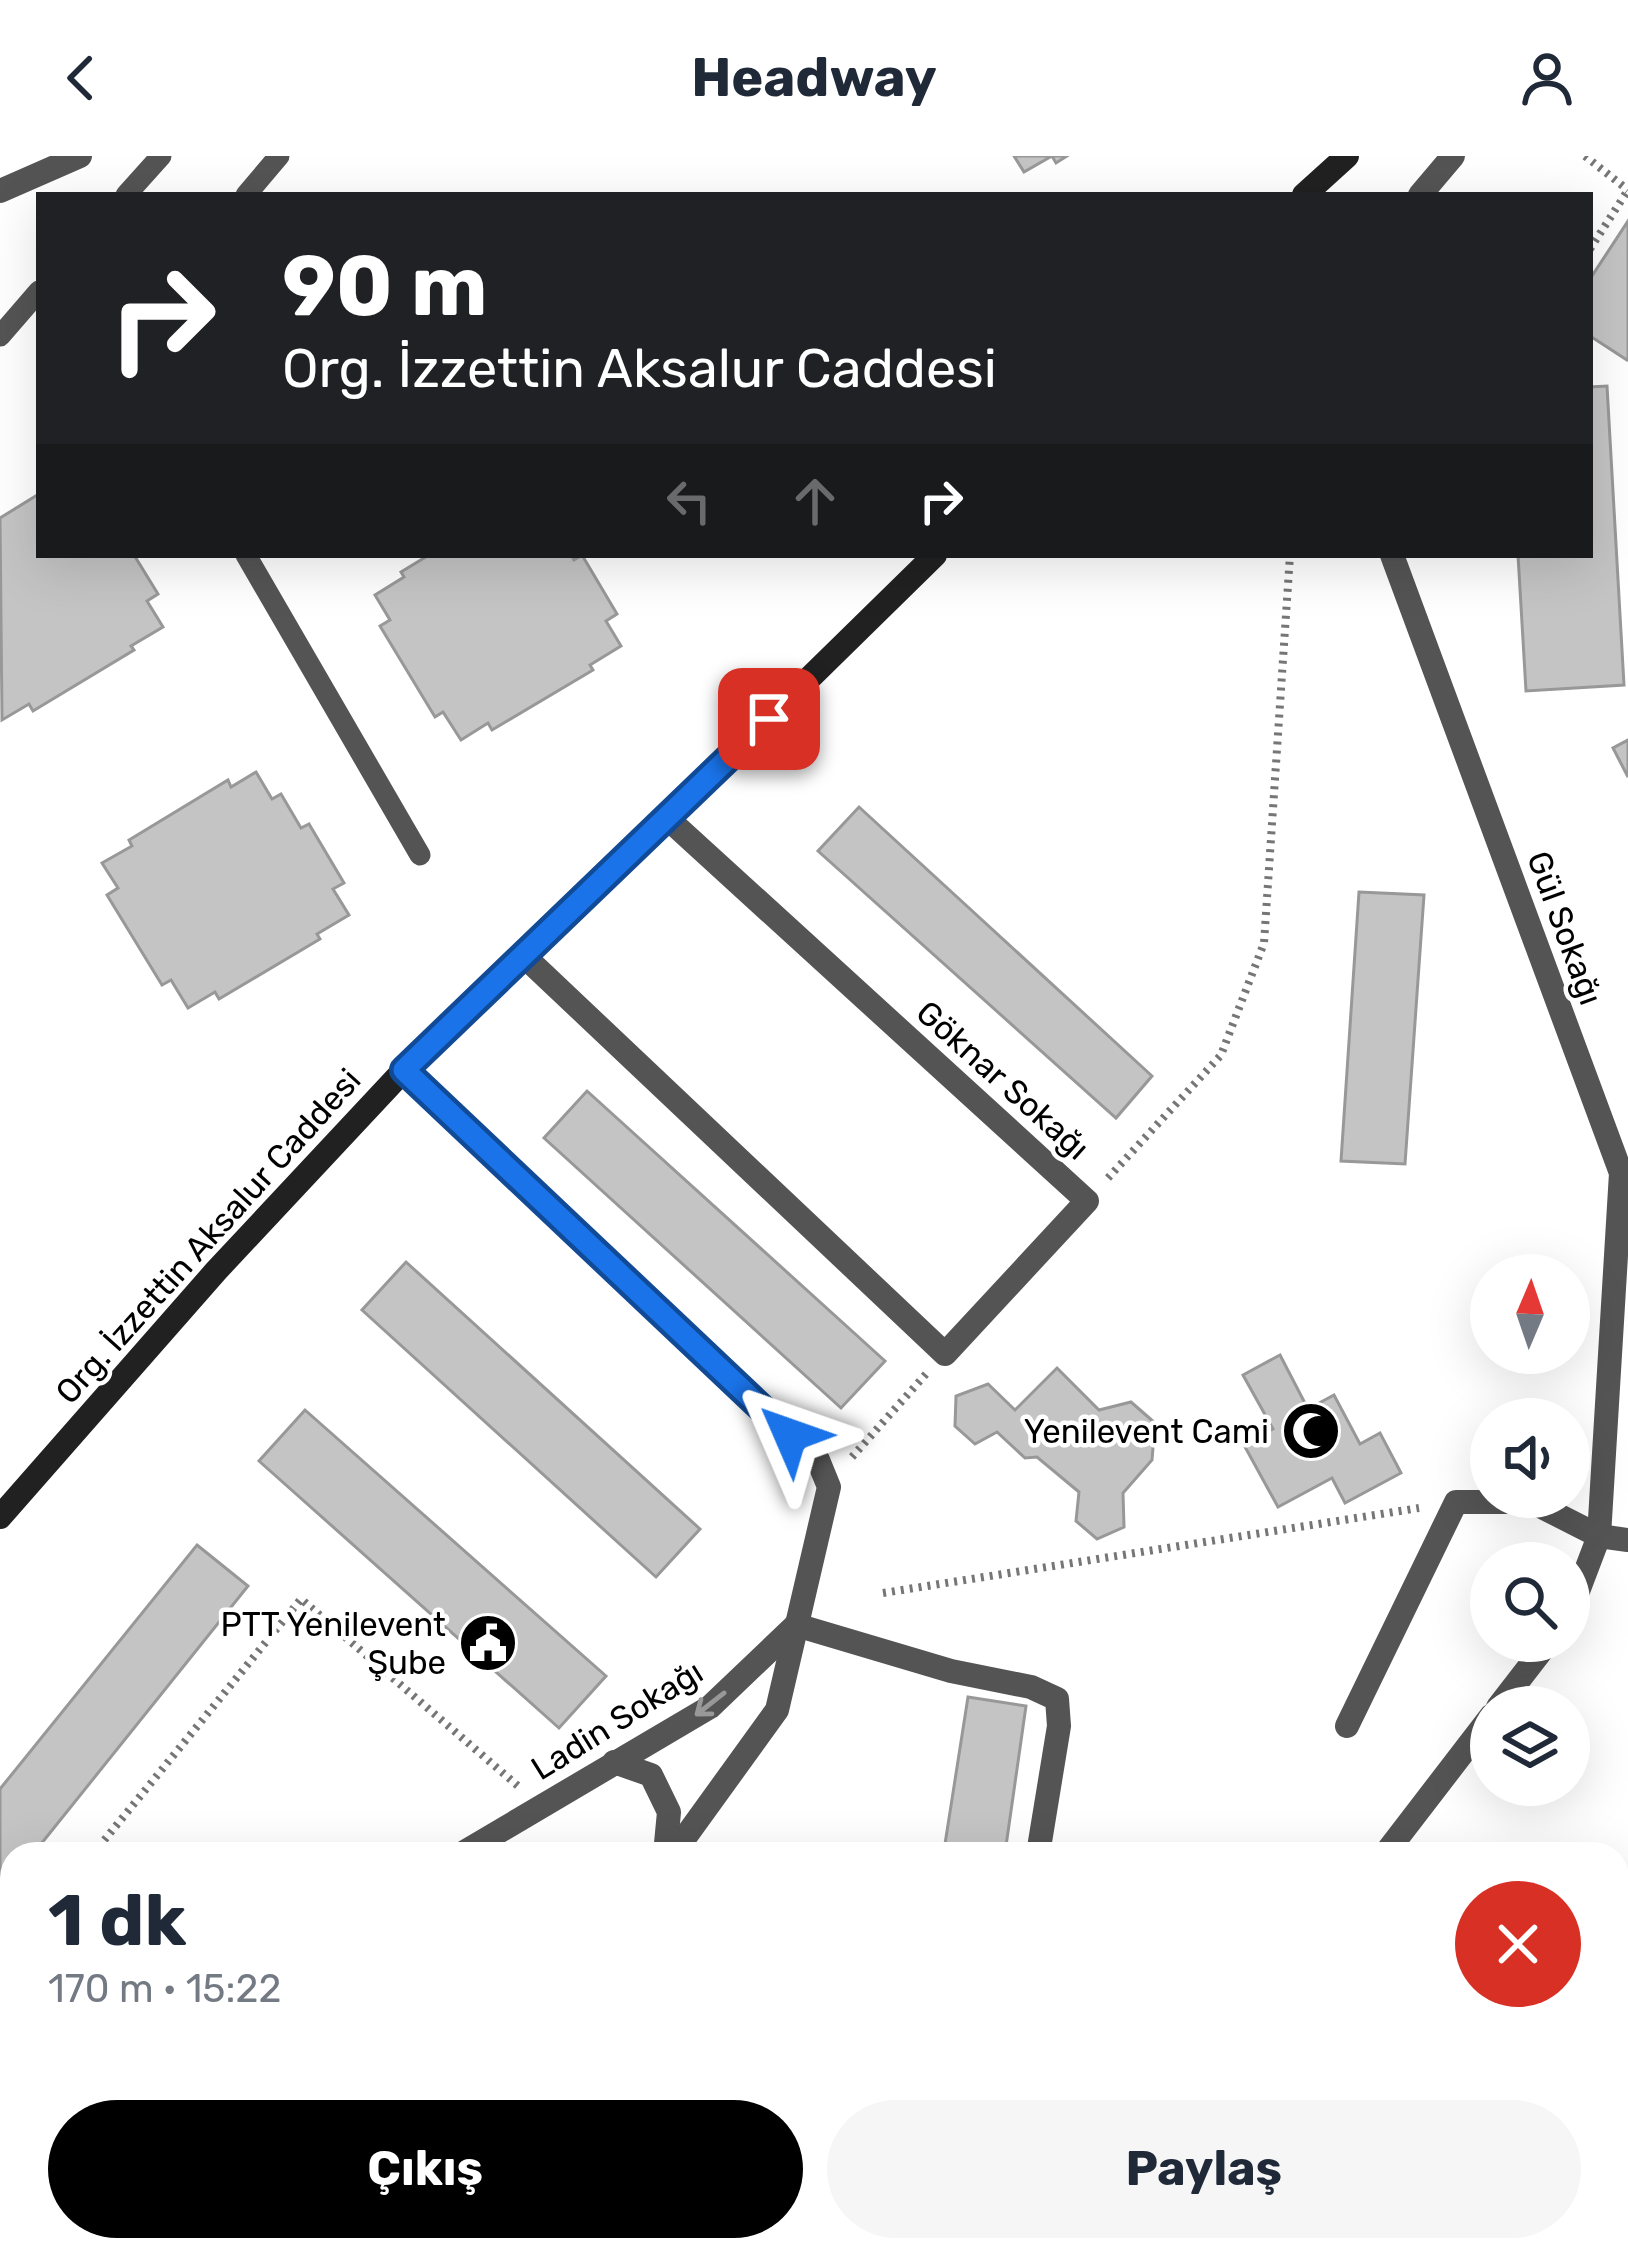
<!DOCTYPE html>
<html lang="tr">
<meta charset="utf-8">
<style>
:root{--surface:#fff;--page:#f6f6f7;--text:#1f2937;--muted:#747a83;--accent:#000}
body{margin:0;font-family:Rubik,sans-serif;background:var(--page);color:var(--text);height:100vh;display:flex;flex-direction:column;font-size:45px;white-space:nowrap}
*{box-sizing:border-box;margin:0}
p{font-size:39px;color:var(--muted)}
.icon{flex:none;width:66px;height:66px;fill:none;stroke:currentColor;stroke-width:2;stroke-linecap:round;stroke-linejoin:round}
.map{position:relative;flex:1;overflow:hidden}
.drawer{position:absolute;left:0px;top:1686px;width:1629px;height:420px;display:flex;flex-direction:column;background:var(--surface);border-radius:36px 36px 0 0;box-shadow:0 12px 48px #0002}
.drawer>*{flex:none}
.hud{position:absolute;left:36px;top:36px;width:1557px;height:366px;border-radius:0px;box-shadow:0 12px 48px #0002;background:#202124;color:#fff;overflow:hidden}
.needle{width:78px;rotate:2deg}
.controls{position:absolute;left:1470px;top:1098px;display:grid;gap:24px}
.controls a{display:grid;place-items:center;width:120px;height:120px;border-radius:50%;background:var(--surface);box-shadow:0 12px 48px #0002;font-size:60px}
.pin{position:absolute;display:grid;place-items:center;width:102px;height:102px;color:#fff;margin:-51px;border-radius:24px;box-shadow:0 6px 18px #0006}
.me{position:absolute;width:132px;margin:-66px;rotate:313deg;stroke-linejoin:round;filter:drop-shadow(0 0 9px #0008)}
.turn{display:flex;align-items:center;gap:42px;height:252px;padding:0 48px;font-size:54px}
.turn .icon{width:156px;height:156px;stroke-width:2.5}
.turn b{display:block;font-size:84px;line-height:102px}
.lanes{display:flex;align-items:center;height:114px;padding:0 48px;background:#0003;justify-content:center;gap:60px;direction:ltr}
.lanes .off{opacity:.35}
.round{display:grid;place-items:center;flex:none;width:126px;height:126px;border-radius:63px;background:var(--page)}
.summary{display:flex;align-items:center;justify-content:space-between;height:204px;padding:0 48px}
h1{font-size:72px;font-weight:700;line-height:90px}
.primary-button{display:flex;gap:24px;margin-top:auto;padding:24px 48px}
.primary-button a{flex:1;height:138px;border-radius:72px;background:var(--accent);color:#fff;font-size:48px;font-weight:700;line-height:138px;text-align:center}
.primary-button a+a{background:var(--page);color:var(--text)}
header{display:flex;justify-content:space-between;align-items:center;height:156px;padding:0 48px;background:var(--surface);font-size:54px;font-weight:700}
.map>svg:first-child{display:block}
.building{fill:#c4c4c4;stroke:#989898;stroke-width:3}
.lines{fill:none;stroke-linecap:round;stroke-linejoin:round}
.path{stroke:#767676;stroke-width:8;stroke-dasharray:3 6;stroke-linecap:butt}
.service{stroke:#545454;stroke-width:21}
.minor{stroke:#545454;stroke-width:24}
.secondary{stroke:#212121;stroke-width:24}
.oneway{stroke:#989898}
.route-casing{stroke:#114b97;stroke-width:30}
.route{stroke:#1a73e8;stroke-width:21}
.labels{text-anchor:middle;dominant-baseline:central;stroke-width:9;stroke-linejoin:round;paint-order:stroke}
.street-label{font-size:33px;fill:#000;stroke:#fff}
.poi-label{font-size:33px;fill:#000;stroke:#fff;text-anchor:end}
</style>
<header><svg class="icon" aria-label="back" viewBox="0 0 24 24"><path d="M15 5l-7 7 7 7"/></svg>Headway<svg class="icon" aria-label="person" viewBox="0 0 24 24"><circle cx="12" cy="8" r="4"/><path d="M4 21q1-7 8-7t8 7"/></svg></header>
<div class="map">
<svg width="1628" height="2106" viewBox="0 0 1628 2106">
<rect width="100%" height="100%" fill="#fff"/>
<g class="building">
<path d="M1014 0H1067L1056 7 1052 0 1024 16Z"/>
<path d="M1628 65V203L1627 204 1590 180V123Z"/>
<path d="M1607 230 1624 529 1526 535 1518 399H1590V231Z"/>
<path d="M39 338V399H134L158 438 147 445 163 471 131 490 134 494 33 555 29 548 2 564 0 362Z"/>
<path d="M429 399H571L574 404 582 399 617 458 606 465 621 490 590 509 593 514 492 574 488 567 461 584 443 556 435 561 380 470 390 464 375 439 404 421 401 416Z"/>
<path d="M1628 584V621L1613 592Z"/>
<path d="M256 616 272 643 281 638 301 672 309 668 344 727 333 733 349 759 317 778 320 783 219 843 215 836 188 852 171 824 162 829 107 739 118 732 102 707 132 690 129 684 228 624 231 631Z"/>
<path d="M859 651 1152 920 1116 962 818 695Z"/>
<path d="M1359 736 1424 739 1405 1008 1341 1005Z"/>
<path d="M587 935 885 1205 841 1252 544 982Z"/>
<path d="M406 1106 700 1373 656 1421 362 1154Z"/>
<path d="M1280 1199 1308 1253 1334 1239 1360 1288 1380 1277 1401 1317 1345 1347 1332 1322 1278 1351 1244 1289 1273 1273 1243 1219Z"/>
<path d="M1057 1212 1099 1254 1131 1246 1155 1267 1152 1304 1123 1337 1124 1371 1097 1383 1076 1365 1079 1336 1037 1301 1025 1302 997 1276 975 1288 955 1270 956 1240 988 1228 1015 1254Z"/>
<path d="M305 1254 606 1520 559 1572 259 1305Z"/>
<path d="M197 1389 248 1430 33 1698H12V1724L0 1739V1633Z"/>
<path d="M968 1541 1026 1550 1005 1697 945 1688Z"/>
<path d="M945 1688 1005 1697V1698H944Z"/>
<path d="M108 2094H333L297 2106H113Z"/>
<path d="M711 2094H873L876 2106H676Z"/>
</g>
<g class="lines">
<g class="path">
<path d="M1585 0 1628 34"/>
<path d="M1590 93 1628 34"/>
<path d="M1108 1022 1221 899 1264 787 1290 399"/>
<path d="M852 1301 926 1218"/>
<path d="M883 1437 1419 1352"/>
<path d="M93 1698 301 1443 518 1630"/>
<path d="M0 1812 12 1797"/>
</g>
<g class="service">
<path d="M126 39 161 0"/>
<path d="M246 39 279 0"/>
<path d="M0 180 39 135"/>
<path d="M246 399 420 699"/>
</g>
<g class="minor">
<path d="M0 35 80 0"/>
<path d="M1420 39 1453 0"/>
<path d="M1392 399 1621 1017 1599 1380 1569 1459"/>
<path d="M525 801 945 1198 1087 1045 666 661"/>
<path d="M404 914 818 1304 829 1331 777 1554 673 1698"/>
<path d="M796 1469 951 1515 1031 1531 1057 1543 1059 1570 1038 1698"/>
<path d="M1498 1551 1549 1485"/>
<path d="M1347 1570 1456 1346H1532L1599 1380 1628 1384"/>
<path d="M614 1606 651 1619 669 1656 665 1698"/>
<path d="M461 1698 710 1551 795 1470"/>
<path d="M1385 1698 1491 1560"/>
<path d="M0 1915 12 1911"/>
<path d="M0 1953 12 1951"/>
<path d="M467 2106 502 2094"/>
<path d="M1011 2106 1037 2094"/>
<path d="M1156 2106 1174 2094"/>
</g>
<g class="secondary">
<path d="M1304 39 1347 0"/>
<path d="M0 1361 216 1115 404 914 525 801 935 399"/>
</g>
</g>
<defs><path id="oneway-shaft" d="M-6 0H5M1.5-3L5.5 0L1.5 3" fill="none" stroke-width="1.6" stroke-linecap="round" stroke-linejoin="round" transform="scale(3)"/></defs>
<use class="oneway" href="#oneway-shaft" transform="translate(710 1548) rotate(142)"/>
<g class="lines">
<defs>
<path id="route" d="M769 563 404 914 790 1279"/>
</defs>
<use href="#route" class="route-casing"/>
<use href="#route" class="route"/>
</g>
<defs>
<symbol id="mosque-disc" viewBox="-11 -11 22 22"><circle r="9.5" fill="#000" stroke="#fff"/><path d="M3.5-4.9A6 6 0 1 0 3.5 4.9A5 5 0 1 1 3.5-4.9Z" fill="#fff"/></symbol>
<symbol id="civic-disc" viewBox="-11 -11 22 22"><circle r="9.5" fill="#000" stroke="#fff"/><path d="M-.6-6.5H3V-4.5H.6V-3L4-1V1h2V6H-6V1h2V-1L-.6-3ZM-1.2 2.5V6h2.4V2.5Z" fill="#fff"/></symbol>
</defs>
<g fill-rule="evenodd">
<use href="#mosque-disc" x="1278" y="1242" width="66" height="66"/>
<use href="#civic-disc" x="455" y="1454" width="66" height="66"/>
</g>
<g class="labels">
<g class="street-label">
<text transform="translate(1565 772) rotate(70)">Gül Sokağı</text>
<text transform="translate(1003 924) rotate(42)">Göknar Sokağı</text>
<text transform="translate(208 1080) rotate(-48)">Org. İzzettin Aksalur Caddesi</text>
<text transform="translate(617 1564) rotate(-32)">Ladin Sokağı</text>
</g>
<g class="poi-label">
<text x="1269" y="1275">Yenilevent Cami</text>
<text x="446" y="1468">PTT Yenilevent<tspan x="446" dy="38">Şube</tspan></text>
</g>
</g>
</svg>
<div class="controls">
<a><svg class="needle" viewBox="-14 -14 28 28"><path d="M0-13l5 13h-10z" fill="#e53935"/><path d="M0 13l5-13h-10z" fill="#747a83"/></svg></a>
<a><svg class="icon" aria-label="sound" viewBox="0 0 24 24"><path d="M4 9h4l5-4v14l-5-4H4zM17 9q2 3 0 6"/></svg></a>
<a><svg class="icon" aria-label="search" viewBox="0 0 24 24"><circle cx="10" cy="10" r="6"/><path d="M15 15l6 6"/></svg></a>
<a><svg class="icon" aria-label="layers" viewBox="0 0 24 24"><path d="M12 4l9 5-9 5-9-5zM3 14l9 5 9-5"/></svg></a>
</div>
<div class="pin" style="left:769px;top:563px;background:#d93025"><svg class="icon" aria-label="arrive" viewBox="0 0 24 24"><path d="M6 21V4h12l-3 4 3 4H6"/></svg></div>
<svg class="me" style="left:790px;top:1279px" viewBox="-20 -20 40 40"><path d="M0-17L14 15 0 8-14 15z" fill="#1a73e8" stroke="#fff" stroke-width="4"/></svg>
<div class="hud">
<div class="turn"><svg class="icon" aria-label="right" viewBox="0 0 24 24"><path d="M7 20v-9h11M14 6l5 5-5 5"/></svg><div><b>90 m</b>Org. İzzettin Aksalur Caddesi</div></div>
<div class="lanes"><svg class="icon off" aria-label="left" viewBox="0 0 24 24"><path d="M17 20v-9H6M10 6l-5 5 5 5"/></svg><svg class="icon off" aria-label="ahead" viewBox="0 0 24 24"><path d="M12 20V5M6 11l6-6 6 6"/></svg><svg class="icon" aria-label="right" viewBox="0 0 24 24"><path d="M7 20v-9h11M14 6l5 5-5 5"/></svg></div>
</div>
<section class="drawer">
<div class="summary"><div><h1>1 dk</h1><p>170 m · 15:22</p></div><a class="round" style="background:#d93025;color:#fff"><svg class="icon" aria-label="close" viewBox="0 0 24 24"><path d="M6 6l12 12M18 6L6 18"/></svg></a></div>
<div class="primary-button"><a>Çıkış</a><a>Paylaş</a></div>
</section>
</div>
